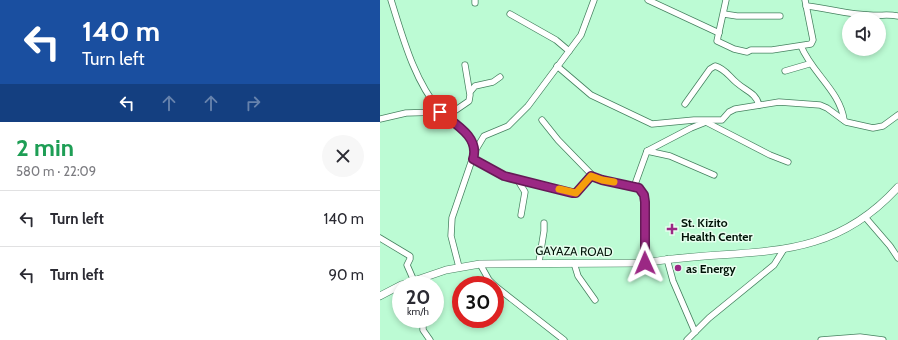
<!DOCTYPE html>
<meta charset="utf-8">
<style>
:root{--surface:#fff;--page:#f7f7f7;--text:#2b2b33;--muted:#7c7c81;--line:#e1e1e2}
body{margin:0;font-family:Cabin,sans-serif;background:var(--page);color:var(--text);height:100vh;display:flex;flex-direction:column;font-size:15px;white-space:nowrap}
*{box-sizing:border-box;margin:0}
p{font-size:13px;color:var(--muted)}
.icon{flex:none;width:22px;height:22px;fill:none;stroke:currentColor;stroke-width:2;stroke-linecap:round;stroke-linejoin:round}
.map{position:relative;flex:1;overflow:hidden}
.details{display:flex;flex-direction:column;background:var(--surface);width:380px}
.details>*{flex:none}
.guide{background:#1a4fa0;color:#fff;overflow:hidden}
.buttons{position:absolute;left:462px;top:12px;display:grid;gap:8px}
.buttons a{display:grid;place-items:center;width:44px;height:44px;border-radius:50%;background:var(--surface);box-shadow:0 2px 6px #0003;font-size:20px}
.speed{position:absolute;left:12px;top:276px;display:flex;gap:8px;font-size:20px;font-weight:700;text-align:center}
.speed>*{display:grid;place-content:center;width:52px;height:52px;border-radius:50%;background:var(--surface);box-shadow:0 2px 6px #0003;line-height:1}
.speed small{font-size:10px;font-weight:400}
.speed .limit{border:6px solid #d22;background:#fff;color:#111}
.pin{position:absolute;display:grid;place-items:center;width:34px;height:34px;color:#fff;margin:-17px;border-radius:8px;box-shadow:0 2px 6px #0006}
.me{position:absolute;width:44px;margin:-22px;rotate:359deg;stroke-linejoin:round;filter:drop-shadow(0 0 3px #0008)}
.turn{display:flex;align-items:center;gap:14px;height:84px;padding:0 16px;font-size:18px}
.turn .icon{width:52px;height:52px;stroke-width:2.5}
.turn b{display:block;font-size:28px;line-height:34px}
.lanes{display:flex;align-items:center;height:38px;padding:0 16px;background:#0003;justify-content:center;gap:20px;direction:ltr}
.lanes .off{opacity:.35}
.round{display:grid;place-items:center;flex:none;width:42px;height:42px;border-radius:21px;background:var(--page)}
.headline{display:flex;align-items:center;justify-content:space-between;height:68px;padding:0 16px}
h1{font-size:24px;font-weight:800;line-height:30px;color:#1e9e55}
ul{padding:0;list-style:none}
li{display:flex;align-items:center;gap:12px;height:56px;padding:0 16px;border-top:1px solid var(--line)}
li div{flex:1}
li b{display:block;font-size:15px}
li em{font-style:normal}
main{display:flex;flex:1;min-height:0}
.map>svg:first-child{display:block}
.lines{fill:none;stroke-linecap:round;stroke-linejoin:round}
.minor-casing{stroke:#468260;stroke-width:7}
.major-casing{stroke:#468260;stroke-width:8}
.minor{stroke:#fff;stroke-width:5.5}
.major{stroke:#fff;stroke-width:7}
.route-casing{stroke:#651a56;stroke-width:10}
.route{stroke:#9b2884;stroke-width:7}
.slow{stroke:#f59e0b;stroke-width:7}
.poi-dot{fill:#9b2884;stroke:#e6feee;stroke-width:1.5}
.labels{text-anchor:middle;dominant-baseline:central;stroke-width:3;stroke-linejoin:round;paint-order:stroke}
.poi-label{font-size:12px;font-weight:bold;fill:#001307;stroke:#e6feee;text-anchor:start}
.street-label{font-size:12px;fill:#001307;stroke:#e6feee}
</style>
<main>
<section class="details">
<div class="guide">
<div class="turn"><svg class="icon" aria-label="left" viewBox="0 0 24 24"><path d="M17 20v-9H6M10 6l-5 5 5 5"/></svg><div><b>140 m</b>Turn left</div></div>
<div class="lanes"><svg class="icon" aria-label="left" viewBox="0 0 24 24"><path d="M17 20v-9H6M10 6l-5 5 5 5"/></svg><svg class="icon off" aria-label="ahead" viewBox="0 0 24 24"><path d="M12 20V5M6 11l6-6 6 6"/></svg><svg class="icon off" aria-label="ahead" viewBox="0 0 24 24"><path d="M12 20V5M6 11l6-6 6 6"/></svg><svg class="icon off" aria-label="right" viewBox="0 0 24 24"><path d="M7 20v-9h11M14 6l5 5-5 5"/></svg></div>
</div>
<div class="headline"><div><h1>2 min</h1><p>580 m · 22:09</p></div><a class="round"><svg class="icon" aria-label="close" viewBox="0 0 24 24"><path d="M6 6l12 12M18 6L6 18"/></svg></a></div>
<ul>
<li><svg class="icon" aria-label="left" viewBox="0 0 24 24"><path d="M17 20v-9H6M10 6l-5 5 5 5"/></svg><div><b>Turn left</b></div><em>140 m</em></li>
<li><svg class="icon" aria-label="left" viewBox="0 0 24 24"><path d="M17 20v-9H6M10 6l-5 5 5 5"/></svg><div><b>Turn left</b></div><em>90 m</em></li>
</ul>
</section>
<div class="map">
<svg width="518" height="340" viewBox="0 0 518 340">
<rect width="100%" height="100%" fill="#bcfbd4"/>
<g class="lines">
<defs>
<g id="minor">
<path d="M11 0C23 38 34 80 60 111 74 128 87 127 95 151"/>
<path d="M95 0V3"/>
<path d="M268 0 339 33"/>
<path d="M346 0 337 41 354 49 367 52 371 50H392L431 44 433 40 425 0"/>
<path d="M426 6C448 8 468 15 490 15 500 16 508 14 518 16"/>
<path d="M130 14 176 40 189 51"/>
<path d="M344 14 357 16H400"/>
<path d="M421 46C432 73 460 91 464 120"/>
<path d="M177 66 211 95 272 124 314 120H342L349 112 355 109 399 102 440 105 447 108 466 122 493 128 503 126 518 115"/>
<path d="M405 71 429 64"/>
<path d="M90 92 95 86 113 82 120 77"/>
<path d="M305 104 330 69 335 66C346 69 349 77 357 83 366 91 376 93 379 105"/>
<path d="M70 114 89 101 90 95 85 65"/>
<path d="M0 119 26 113 60 112"/>
<path d="M162 120 178 140 213 176"/>
<path d="M326 122 390 155 408 162"/>
<path d="M267 151 290 156 334 175"/>
<path d="M93 159 123 175 192 193H196L211 175 222 180 259 188 264 195 265 202V263"/>
<path d="M137 179 145 192 141 215"/>
<path d="M254 187 267 151 311 128 326 122"/>
<path d="M485 217 510 246 518 258"/>
<path d="M0 238 30 256V259L27 265 34 281"/>
<path d="M287 259 293 281 315 332"/>
<path d="M159 262 164 231V223"/>
<path d="M194 263 198 276 215 300"/>
<path d="M100 264 109 280 114 285"/>
<path d="M79 267 71 236 72 218 95 151 104 136 128 126 148 106 201 35 214 0"/>
<path d="M115 286 184 340"/>
<path d="M43 319V330L50 340"/>
<path d="M307 340 329 318 394 265 404 249"/>
<path d="M441 340 480 337 503 340"/>
</g>
<g id="major">
<path d="M22 285 66 270 100 264 265 263C362 245 443 270 518 187"/>
<path d="M0 296 21 285"/>
</g>
</defs>
<use href="#minor" class="minor-casing"/>
<use href="#major" class="major-casing"/>
<use href="#minor" class="minor"/>
<use href="#major" class="major"/>
</g>
<g class="lines">
<defs>
<path id="route" d="M60 112C75 124 100 137 93 159L124 176 192 193H196L211 176 222 180 259 188 264 195 265 202V263"/>
</defs>
<use href="#route" class="route-casing"/>
<use href="#route" class="route"/>
<path class="slow" d="M179 189 196 193 211 176 222 180 234 182"/>
</g>
<g class="poi-dot">
<path d="M290 223h4v4h4v4h-4v4h-4v-4h-4v-4h4z"/>
<circle cx="298" cy="268" r="4"/>
</g>
<g class="labels">
<g class="poi-label">
<text x="301" y="222">St. Kizito<tspan x="301" dy="14">Health Center</tspan></text>
<text x="306" y="268">as Energy</text>
</g>
<g class="street-label">
<text transform="translate(194 251) rotate(1)">GAYAZA ROAD</text>
</g>
</g>
</svg>
<div class="buttons">
<a><svg class="icon" aria-label="sound" viewBox="0 0 24 24"><path d="M4 9h4l5-4v14l-5-4H4zM17 9q2 3 0 6"/></svg></a>
</div>
<div class="speed"><div>20<small>km/h</small></div><div class="limit">30</div></div>
<div class="pin" style="left:60px;top:112px;background:#d93025"><svg class="icon" aria-label="arrive" viewBox="0 0 24 24"><path d="M6 21V4h12l-3 4 3 4H6"/></svg></div>
<svg class="me" style="left:265px;top:263px" viewBox="-20 -20 40 40"><path d="M0-17L14 15 0 8-14 15z" fill="#9b2884" stroke="#fff" stroke-width="4"/></svg>
</div>
</main>
